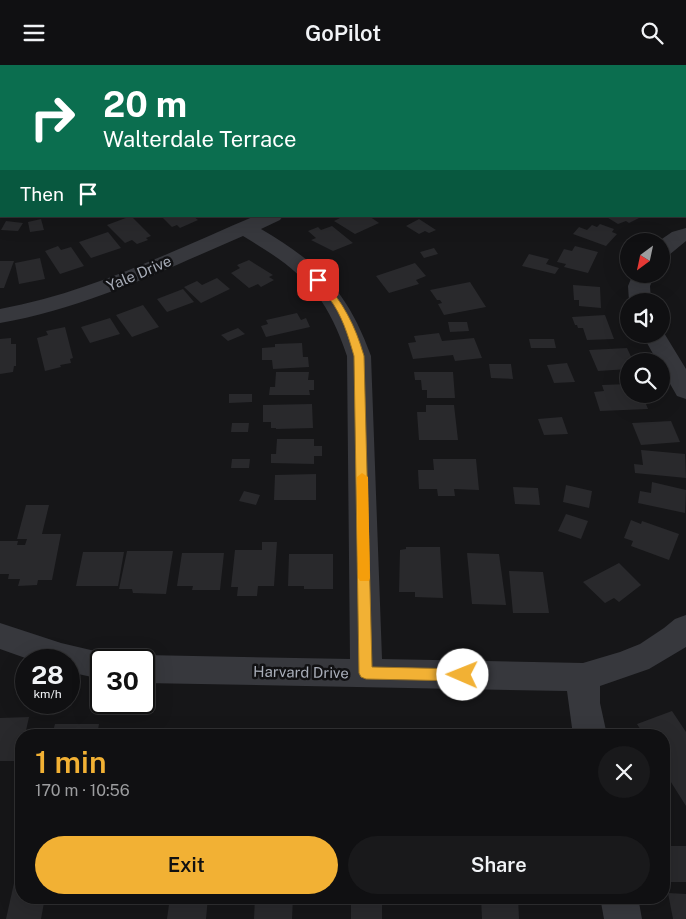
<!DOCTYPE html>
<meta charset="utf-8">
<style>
:root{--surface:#101012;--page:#19191b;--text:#f1f3f6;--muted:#9c9d9f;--line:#303032;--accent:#f2b134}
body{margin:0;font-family:"Public Sans",sans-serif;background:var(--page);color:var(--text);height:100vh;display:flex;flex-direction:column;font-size:19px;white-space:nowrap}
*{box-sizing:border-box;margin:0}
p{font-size:16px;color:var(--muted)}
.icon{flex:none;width:28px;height:28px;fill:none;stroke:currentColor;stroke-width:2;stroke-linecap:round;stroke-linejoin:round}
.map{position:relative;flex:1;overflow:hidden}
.details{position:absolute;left:15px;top:664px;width:655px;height:175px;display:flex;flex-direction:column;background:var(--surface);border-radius:20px;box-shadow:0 5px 20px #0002,0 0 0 1px var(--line)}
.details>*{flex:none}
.hud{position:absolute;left:0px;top:0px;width:686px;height:152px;box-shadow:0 5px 20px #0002,0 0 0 1px var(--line);background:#0b6e4f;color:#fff;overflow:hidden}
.needle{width:32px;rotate:213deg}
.controls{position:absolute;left:620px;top:168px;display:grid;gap:10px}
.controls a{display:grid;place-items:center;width:50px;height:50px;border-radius:50%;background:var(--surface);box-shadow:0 5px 20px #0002,0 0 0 1px var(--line);font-size:25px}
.speed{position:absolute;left:15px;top:584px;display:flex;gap:10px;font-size:25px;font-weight:700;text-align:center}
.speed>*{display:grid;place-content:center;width:65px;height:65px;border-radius:50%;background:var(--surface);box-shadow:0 5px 20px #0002,0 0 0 1px var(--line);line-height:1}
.speed small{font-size:12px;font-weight:400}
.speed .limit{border:2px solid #111;border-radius:8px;background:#fff;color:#111}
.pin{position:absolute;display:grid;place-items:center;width:42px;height:42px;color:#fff;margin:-21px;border-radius:10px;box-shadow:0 2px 8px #0006}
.me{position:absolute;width:55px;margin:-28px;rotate:271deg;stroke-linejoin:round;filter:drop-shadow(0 0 4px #0008)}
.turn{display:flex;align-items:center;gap:18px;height:105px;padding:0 20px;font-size:22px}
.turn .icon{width:65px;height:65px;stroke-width:2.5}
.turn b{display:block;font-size:35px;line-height:42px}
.then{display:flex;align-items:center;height:48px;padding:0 20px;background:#0003;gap:10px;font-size:19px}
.round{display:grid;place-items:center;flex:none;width:52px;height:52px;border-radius:26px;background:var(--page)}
.summary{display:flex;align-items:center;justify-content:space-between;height:85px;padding:0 20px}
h1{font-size:30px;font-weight:600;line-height:38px;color:var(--accent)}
.button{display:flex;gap:10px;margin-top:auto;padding:10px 20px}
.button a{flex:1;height:58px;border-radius:30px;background:var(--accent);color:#111;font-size:20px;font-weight:600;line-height:58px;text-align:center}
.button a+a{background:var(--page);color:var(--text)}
header{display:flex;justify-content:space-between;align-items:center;height:65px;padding:0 20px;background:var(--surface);font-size:22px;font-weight:600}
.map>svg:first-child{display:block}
.building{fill:#29292c}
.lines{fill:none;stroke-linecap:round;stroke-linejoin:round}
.path{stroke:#3d3f44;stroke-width:2.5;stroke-dasharray:2 2.5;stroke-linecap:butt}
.minor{fill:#37383d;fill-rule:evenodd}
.route{fill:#f2b134;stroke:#9d7322}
.slow{fill:#f59e0b}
.labels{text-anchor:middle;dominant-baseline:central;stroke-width:5;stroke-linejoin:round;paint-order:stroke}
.street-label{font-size:15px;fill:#a8adb8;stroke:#111113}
</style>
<header><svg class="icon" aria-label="menu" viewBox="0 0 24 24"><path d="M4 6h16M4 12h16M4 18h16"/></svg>GoPilot<svg class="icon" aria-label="search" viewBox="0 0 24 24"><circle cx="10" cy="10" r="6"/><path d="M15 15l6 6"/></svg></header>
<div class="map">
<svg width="686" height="854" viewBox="0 0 686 854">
<rect width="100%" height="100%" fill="#161618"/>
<g class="building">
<path d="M131 151 151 171 146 173 148 175 137 179 132 175 125 178 107 160Z"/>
<path d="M161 151H193L198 155 180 163 177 160 172 162Z"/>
<path d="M338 151H369L379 158 355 169 334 156 340 153Z"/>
<path d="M605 151H643L629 158 626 156 618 159Z"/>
<path d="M41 154 44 165 30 167 28 157Z"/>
<path d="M419 154 436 165 429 168 425 166 419 169 406 161Z"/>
<path d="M6 156 23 158 18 166 1 165Z"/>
<path d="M600 159 614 164 612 167 617 169 606 181 573 169 579 162 587 165 592 160 597 162Z"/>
<path d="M332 161 353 178 333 186 311 175 316 173 308 166 318 162 321 165Z"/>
<path d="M108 167 121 183 91 193 79 177Z"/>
<path d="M58 181 61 185 71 182 84 201 60 209 45 186Z"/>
<path d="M575 181 598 187 588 208 564 202 566 199 557 197 564 184 572 186Z"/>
<path d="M434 183 438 189 424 193 420 187Z"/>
<path d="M529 189 549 194 546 199 559 203 555 209 522 201Z"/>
<path d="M40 193 45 214 19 219 15 198Z"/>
<path d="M249 195 273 210 269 212 274 215 261 222 258 219 249 223 231 208 240 203 237 200Z"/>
<path d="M0 196H14L4 223H0Z"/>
<path d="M415 198 426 211 416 215 419 219 389 228 376 211Z"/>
<path d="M217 213 230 224 201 238 184 222 197 216 202 220Z"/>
<path d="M470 217 486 242 444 250 438 239 442 238 440 235H437L430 225Z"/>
<path d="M573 220 600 222 601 243 579 241V235H574Z"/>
<path d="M183 224 194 237 167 247 157 234Z"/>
<path d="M143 240 159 262 132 272 116 250Z"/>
<path d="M297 248 301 255 306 253 310 262 266 272 261 261 268 259 266 255Z"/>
<path d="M605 250 614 274 587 275 583 263H578L577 260H575L572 252Z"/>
<path d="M110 253 120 269 90 278 81 262Z"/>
<path d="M448 257H467L469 266 450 267Z"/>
<path d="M65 262 73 293 70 294 71 298 60 300 61 302 45 306 37 273 48 270 46 266Z"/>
<path d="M238 263 245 269 228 276 221 270Z"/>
<path d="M439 268 442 276 474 273 482 293 455 296 453 290 413 294 408 278 416 277 414 271Z"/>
<path d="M11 273V279H16V301H14L13 307 0 309V274Z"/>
<path d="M529 274H554L556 283H531Z"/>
<path d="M302 278 303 292H308L309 302 273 304 272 295H262V283L275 282V279Z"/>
<path d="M627 283 633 296H629V304L598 306 589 285Z"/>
<path d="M567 298 575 317 554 318 547 300Z"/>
<path d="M489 299H511L513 314 491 313Z"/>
<path d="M276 307H309L308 315H314V325H309L310 330H269L270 322H275Z"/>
<path d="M414 307H453L455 333H427V325H422L421 315H415Z"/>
<path d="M629 319V329H642L648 344 600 346 594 327 604 326 602 320Z"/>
<path d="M229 329H252V337L229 338Z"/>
<path d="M312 339 313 363 276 364V363H271V357H263V340Z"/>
<path d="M426 340H454L458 375H419L417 347H426Z"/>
<path d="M562 352 568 369 544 370 538 354Z"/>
<path d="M671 356 680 377 641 380 632 358Z"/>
<path d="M232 358H249L248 367H231Z"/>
<path d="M277 374H314V381H322V391H314V399L271 398V389H276Z"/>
<path d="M641 385 685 389 686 413 635 408 634 399 643 400Z"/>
<path d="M232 394H250L249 403H231Z"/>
<path d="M433 394H476L479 425 454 424 455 431H438L437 424H419L418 405H434Z"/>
<path d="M316 409V435H274L275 410Z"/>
<path d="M652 417 686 425 685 448 638 438 640 426 651 428Z"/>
<path d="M566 420 592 426 589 443 563 437Z"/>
<path d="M513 422 538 423 540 440 515 439Z"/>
<path d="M244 426 260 430 256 440 239 436Z"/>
<path d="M26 440H49L42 469H61L52 515H38L37 520 18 521 20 514H8L9 509H0V476H18L17 480H25L27 474H17Z"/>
<path d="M566 449 588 456 581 474 558 466Z"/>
<path d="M631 455 641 459 642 456 679 469 669 495 631 481 633 476 624 473Z"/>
<path d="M262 477H277L274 521H258L257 531H237L238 522H231L235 485H262Z"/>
<path d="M406 482H440L443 533 415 532V527H399L400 485 406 484Z"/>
<path d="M127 486H173L166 529 133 528 132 524H119Z"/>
<path d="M83 487H124L118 521H76Z"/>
<path d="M182 488H224L220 525H192L193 521H177Z"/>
<path d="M467 488 499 489 506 540 472 539Z"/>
<path d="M289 489H333V524H304V521H288Z"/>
<path d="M619 498 641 520 619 537 614 533 605 538 583 517Z"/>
<path d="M509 506 543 507 549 548H513Z"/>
<path d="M672 646 686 667V741L664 706 666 705 664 701V670H644L637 659Z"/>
<path d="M29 652 25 670H21L19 696H0V653Z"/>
<path d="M55 659H99L97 670H52Z"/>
<path d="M398 664 426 665V670H398Z"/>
<path d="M213 666H240V670H212Z"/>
<rect x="664" y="781" width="22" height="36"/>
<path d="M14 818H21V832H45L41 854H6Z"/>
<path d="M668 828 686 829V854H673Z"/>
<path d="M170 832H208L206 854H167Z"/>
<path d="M255 832H293L292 854H254Z"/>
<rect x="351" y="832" width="31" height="22"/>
<path d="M481 832H518L519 854H482Z"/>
</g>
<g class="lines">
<g class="path">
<path d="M73 0H77"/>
<path d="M164 0 166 1"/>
</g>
<g class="minor">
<rect x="439" y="0" width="16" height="1"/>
<rect x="632" y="0" width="16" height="1"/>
<rect x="0" y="61" width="1" height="12"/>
<path d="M685 66 686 67V79L685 78Z"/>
<path d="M255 151H283L280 155 261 164C319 198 348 227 371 291L382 594 583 598 620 587 640 579 664 563 675 554 686 550V582L649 604 600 621V638L607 670H573L567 626 144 618V595H132L144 590 350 594 347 291C326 227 300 205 243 171 164 205 86 243 0 258V244C89 228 172 186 255 151Z"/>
<path d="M686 163V176L669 190 661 191V176H659L672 167Z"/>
<path d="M633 209H655L650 221 651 236H629L628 221Z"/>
<path d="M661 263 686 304V334L677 331 661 303V296H657L642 269H661Z"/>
<path d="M0 558 61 578 112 590 115 595H101V614L69 607V595H31L0 584Z"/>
<path d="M600 832H638L642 854H604Z"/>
</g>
</g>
<path class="route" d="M318 212 321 213C343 237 355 260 364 291L372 602 463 604 467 606 469 610 467 614 463 616 366 614 361 612 359 608 354 291C348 270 342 250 329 233 324 227 318 221 314 215Z"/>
<path class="slow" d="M362 408 368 412 370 513 369 516H360L358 513 357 412Z"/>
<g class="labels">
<g class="street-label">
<text transform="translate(139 208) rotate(-23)">Yale Drive</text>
<text transform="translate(301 607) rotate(1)">Harvard Drive</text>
</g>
</g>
</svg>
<div class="controls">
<a><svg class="needle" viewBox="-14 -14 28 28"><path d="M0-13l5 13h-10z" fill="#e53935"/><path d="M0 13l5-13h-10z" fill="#9c9d9f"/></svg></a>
<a><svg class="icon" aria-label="sound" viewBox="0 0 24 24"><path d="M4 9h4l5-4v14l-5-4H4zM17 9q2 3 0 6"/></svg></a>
<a><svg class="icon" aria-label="search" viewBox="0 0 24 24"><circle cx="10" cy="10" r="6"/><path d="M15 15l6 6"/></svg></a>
</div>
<div class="speed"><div>28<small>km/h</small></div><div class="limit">30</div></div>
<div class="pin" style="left:318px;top:215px;background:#d93025"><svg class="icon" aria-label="arrive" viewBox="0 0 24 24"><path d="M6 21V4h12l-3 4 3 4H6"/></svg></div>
<svg class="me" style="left:463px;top:610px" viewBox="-20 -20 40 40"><circle r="19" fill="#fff"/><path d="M0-13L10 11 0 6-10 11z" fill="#f2b134"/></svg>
<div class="hud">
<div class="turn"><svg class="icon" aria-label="right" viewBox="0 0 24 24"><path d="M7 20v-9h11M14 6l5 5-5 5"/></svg><div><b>20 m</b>Walterdale Terrace</div></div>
<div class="then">Then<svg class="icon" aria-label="arrive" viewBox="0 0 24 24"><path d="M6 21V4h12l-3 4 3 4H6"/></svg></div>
</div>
<section class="details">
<div class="summary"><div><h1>1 min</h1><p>170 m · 10:56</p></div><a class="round"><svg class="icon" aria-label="close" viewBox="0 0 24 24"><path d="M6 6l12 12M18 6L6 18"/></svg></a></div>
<div class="button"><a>Exit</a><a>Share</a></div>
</section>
</div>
